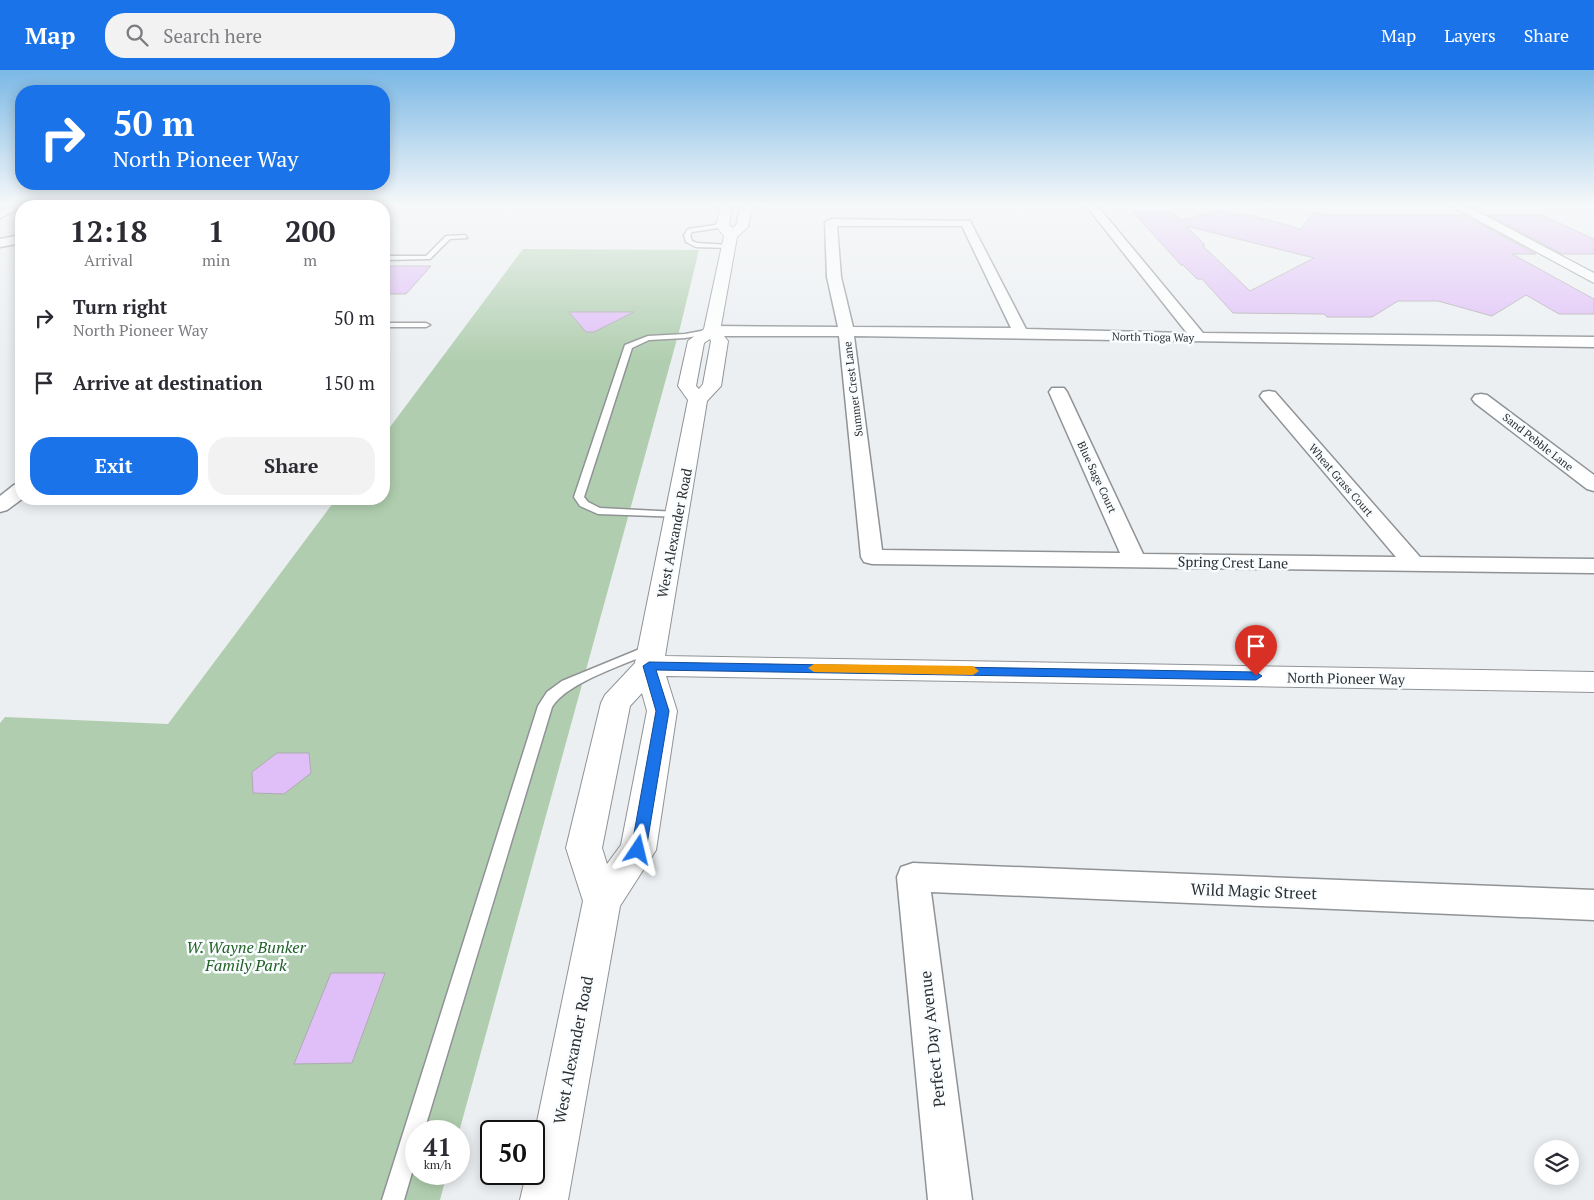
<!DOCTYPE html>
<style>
:root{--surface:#fff;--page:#f2f2f3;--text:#2b2b33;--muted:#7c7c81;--accent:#1a73e8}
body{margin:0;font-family:"PT Serif",serif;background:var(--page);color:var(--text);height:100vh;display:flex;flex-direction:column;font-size:19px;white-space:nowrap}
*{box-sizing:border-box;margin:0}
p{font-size:16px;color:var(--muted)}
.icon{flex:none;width:28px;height:28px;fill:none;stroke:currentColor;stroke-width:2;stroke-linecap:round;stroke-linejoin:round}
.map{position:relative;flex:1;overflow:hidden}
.drawer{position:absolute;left:15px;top:130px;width:375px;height:305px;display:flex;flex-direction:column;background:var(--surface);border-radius:20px;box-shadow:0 2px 12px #0003}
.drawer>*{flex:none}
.hud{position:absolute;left:15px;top:15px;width:375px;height:105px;border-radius:20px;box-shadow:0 2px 12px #0003;background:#1a73e8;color:#fff;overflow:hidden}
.controls{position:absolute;left:1534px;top:1070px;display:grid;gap:10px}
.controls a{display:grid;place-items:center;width:45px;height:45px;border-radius:50%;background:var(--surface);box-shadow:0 2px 12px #0003;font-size:25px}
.speed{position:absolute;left:405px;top:1050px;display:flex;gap:10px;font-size:25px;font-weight:700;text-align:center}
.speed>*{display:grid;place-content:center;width:65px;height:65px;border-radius:50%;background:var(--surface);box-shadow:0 2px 12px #0003;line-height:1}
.speed small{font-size:12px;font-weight:400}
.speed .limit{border:2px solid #111;border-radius:8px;background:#fff;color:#111}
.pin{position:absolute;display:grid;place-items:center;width:42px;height:42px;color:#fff;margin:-51px -21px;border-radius:50% 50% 50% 0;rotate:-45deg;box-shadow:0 0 5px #0007}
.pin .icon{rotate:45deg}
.me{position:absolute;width:55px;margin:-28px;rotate:10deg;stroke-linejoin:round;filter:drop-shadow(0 0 4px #0008)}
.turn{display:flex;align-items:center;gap:18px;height:105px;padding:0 15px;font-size:22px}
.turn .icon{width:65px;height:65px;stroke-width:2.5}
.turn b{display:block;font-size:35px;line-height:42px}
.eta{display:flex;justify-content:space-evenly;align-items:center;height:85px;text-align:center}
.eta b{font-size:30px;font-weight:600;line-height:35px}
.cta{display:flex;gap:10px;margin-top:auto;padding:10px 15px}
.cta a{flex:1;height:58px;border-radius:20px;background:var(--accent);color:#fff;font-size:20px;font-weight:600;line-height:58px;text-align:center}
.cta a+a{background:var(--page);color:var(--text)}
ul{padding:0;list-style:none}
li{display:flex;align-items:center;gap:15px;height:65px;padding:0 15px}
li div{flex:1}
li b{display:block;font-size:19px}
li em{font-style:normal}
header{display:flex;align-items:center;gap:30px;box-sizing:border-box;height:70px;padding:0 25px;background:var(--accent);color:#fff}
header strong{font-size:24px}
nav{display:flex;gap:28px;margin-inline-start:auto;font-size:18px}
.search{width:350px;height:45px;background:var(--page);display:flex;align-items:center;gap:12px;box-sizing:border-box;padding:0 18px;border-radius:20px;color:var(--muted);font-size:19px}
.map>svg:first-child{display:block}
.green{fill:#b0ceaf}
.building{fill:#e0bff8;stroke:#adabaf;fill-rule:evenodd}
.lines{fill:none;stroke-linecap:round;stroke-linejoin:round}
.lane-casing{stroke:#909396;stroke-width:3}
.street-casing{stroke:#909396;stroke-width:3}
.secondary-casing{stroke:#909396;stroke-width:2}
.lane{fill:#fff;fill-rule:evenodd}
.street{fill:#fff;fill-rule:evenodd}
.secondary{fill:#fff;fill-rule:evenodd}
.route{fill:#1a73e8;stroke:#114b97}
.slow{fill:#f59e0b}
.labels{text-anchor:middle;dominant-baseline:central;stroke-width:5;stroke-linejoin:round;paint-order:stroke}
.far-street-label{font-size:11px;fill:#2c2e2f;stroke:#fafdff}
.street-label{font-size:14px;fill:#2c2e2f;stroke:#fafdff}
.near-street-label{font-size:16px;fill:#2c2e2f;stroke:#fafdff}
.near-park-label{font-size:16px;font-style:italic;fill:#216124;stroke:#fafdff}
</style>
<header>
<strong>Map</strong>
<div class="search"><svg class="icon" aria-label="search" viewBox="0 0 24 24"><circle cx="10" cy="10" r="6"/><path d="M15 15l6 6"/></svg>Search here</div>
<nav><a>Map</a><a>Layers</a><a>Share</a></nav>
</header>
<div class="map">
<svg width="1594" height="1130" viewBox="0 0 1594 1130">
<rect width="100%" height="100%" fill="#eceff2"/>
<path class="green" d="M523 179 699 180 680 258 459 1062 416 1061V1104H447L440 1130H0V653L5 647 168 654 336 429H384V365Z"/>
<g class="building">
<path d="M1220 140 1242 146 1247 144 1301 159 1312 144 1317 143 1333 145H1464L1536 184H1512L1594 229V244H1559L1526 225 1492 246 1438 231H1398L1372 247H1327L1324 244 1233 243 1202 209H1197L1183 195H1181L1132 141H1172L1181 150ZM1186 156 1314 188 1250 221 1202 175H1205Z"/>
<path d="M1489 145H1542L1594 169V184H1562Z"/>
<path d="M384 196H431L406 224H384Z"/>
<path d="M569 242H634L594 262H586Z"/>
<path d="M277 683H309L311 703 284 724 253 723 252 702Z"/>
<path d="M331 903H385L352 993 294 994Z"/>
</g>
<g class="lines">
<defs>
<g id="lane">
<path d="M247 133H253L250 136H244Z"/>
<path d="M299 133H305L301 136H295Z"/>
<path d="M722 154 724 157 692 162 690 165 692 171 697 173 729 175 731 178 696 177 686 172 684 165 688 159Z"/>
<path d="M465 165 467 168 450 169 430 189 384 190V186H426L446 166Z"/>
<path d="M384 253H426L430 255 426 257H384Z"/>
<path d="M712 259H715V263L685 268 649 270 632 278 584 427 588 432 600 438 678 442 682 443 683 445 682 447 598 444 580 436 574 427 625 275 648 266 685 264Z"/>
<path d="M652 574 656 575 658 578 656 581C629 593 567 612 552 637L424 1061H416V1089L404 1130H382L538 636 547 622 562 611Z"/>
</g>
<g id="street">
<path d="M16 133H30L0 148V141Z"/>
<path d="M373 133H385L383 136H371Z"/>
<path d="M1084 133H1095L1203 263 1594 267V277L854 266 882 480 1120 483 1049 322 1052 318H1064L1067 322 1143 484 1396 487 1263 330 1260 326 1263 322 1269 321 1275 322 1420 487 1594 489V503L872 494 864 492 861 487 839 266H712L707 264 704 261 707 258 712 256 838 257 827 207 825 152 831 149 970 151 1026 259 1187 263ZM837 156H962L1011 258 853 257 841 207Z"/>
<path d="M21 165V173L0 177V169Z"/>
<path d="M1481 324 1487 325 1594 405V421L1587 419 1475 333 1472 329 1475 325Z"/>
<path d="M21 413 22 429 7 440 0 442V426L14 415Z"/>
<path d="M913 793 1594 820V850L931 822 972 1130H928L897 807 901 797Z"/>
</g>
<g id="secondary">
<path d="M721 133H733L729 155 732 158 736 155 741 133H753L748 157 737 167 720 261 728 271 721 316 707 331 665 586 1594 602V622L666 606 677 641 656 780 620 836 568 1130H520L526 1104H534V1066L583 831 566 778 601 633 605 625 635 593 688 330 678 316 688 271 704 259 724 166 716 156ZM710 269 711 271 703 314 699 319 696 316 704 273ZM642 623 647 641 621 775 607 794 602 778 630 636Z"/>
<path d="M1446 133H1462L1594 203V213Z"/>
</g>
</defs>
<use href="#lane" class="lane-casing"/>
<use href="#street" class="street-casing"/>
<use href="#secondary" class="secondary-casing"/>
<use href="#lane" class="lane"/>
<use href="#street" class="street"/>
<use href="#secondary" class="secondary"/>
</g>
<linearGradient id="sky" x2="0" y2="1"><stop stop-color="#7bb8e5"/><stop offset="0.46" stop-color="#f6f8f9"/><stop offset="1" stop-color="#f6f8f9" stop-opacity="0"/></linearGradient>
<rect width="1594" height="292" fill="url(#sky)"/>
<path class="route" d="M649 592 1256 602 1262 606 1256 610 656 600 669 641 646 780 644 785 638 786 633 785 631 780 656 641 643 596Z"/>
<path class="slow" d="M814 594 973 596 979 601 973 605 814 602 808 598Z"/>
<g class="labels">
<g class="far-street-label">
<text transform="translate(1153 267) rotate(1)">North Tioga Way</text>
<text transform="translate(853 319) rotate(-97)">Summer Crest Lane</text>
<text transform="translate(1538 372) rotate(38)">Sand Pebble Lane</text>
<text transform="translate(1097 407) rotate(65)">Blue Sage Court</text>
<text transform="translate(1341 410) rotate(49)">Wheat Grass Court</text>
</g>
<g class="street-label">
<text transform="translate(674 463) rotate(-79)">West Alexander Road</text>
<text transform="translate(1233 492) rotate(1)">Spring Crest Lane</text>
<text transform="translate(1346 608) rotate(1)">North Pioneer Way</text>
</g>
<g class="near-street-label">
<text transform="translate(1254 821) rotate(2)">Wild Magic Street</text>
<text transform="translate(932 969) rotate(-96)">Perfect Day Avenue</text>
<text transform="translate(573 980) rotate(-79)">West Alexander Road</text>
</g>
<g class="near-park-label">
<text x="246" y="877">W. Wayne Bunker<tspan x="246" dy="18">Family Park</tspan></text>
</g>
</g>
</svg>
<div class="controls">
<a><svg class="icon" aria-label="layers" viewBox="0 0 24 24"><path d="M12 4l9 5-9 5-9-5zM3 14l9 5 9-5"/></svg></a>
</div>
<div class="speed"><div>41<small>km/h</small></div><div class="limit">50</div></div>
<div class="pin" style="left:1256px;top:606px;background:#d93025"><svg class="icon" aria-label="arrive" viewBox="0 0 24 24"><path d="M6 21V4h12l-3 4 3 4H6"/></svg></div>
<svg class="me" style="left:638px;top:780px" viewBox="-20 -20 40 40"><path d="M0-17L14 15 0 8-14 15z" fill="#1a73e8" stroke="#fff" stroke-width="4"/></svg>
<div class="hud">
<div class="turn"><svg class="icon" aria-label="right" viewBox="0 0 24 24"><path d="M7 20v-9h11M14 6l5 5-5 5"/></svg><div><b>50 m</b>North Pioneer Way</div></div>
</div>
<section class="drawer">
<div class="eta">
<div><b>12:18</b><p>Arrival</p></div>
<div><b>1</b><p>min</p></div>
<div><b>200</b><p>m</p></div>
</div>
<ul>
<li><svg class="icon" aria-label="right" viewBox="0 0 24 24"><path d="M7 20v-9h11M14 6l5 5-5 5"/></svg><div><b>Turn right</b><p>North Pioneer Way</p></div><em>50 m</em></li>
<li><svg class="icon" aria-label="arrive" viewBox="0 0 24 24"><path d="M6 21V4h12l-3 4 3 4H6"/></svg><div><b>Arrive at destination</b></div><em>150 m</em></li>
</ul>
<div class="cta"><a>Exit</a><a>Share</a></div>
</section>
</div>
